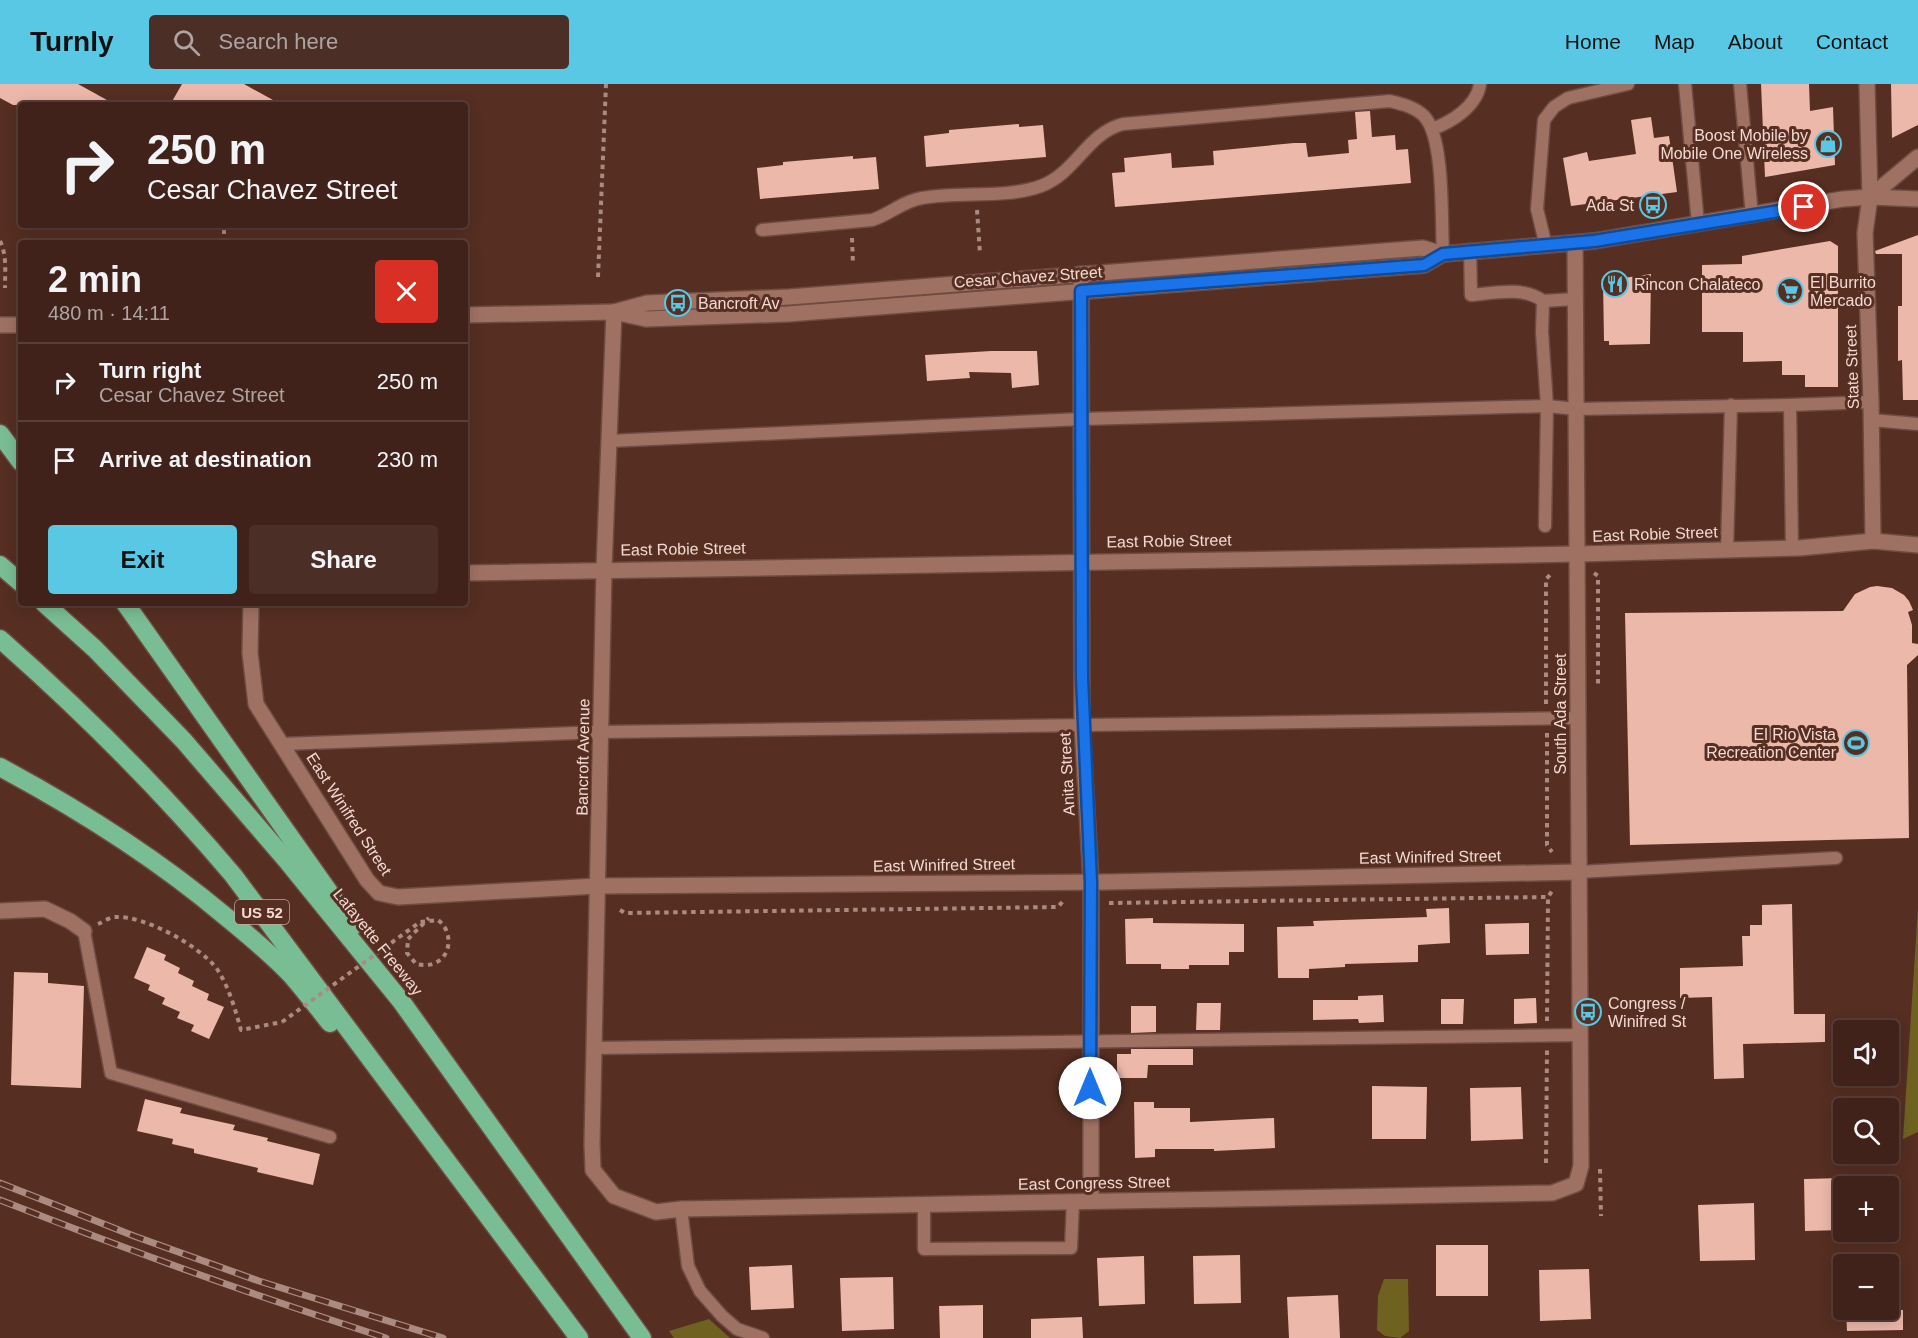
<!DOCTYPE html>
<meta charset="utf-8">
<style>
:root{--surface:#40221a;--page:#4b2f27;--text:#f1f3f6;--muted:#aea4a2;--line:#593f39;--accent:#59c8e5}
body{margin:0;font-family:Helvetica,sans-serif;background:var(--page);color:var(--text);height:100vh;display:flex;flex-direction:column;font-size:22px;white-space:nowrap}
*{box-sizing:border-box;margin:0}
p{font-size:20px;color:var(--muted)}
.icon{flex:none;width:33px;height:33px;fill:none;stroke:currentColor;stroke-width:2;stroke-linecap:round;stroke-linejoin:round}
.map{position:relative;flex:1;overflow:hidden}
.details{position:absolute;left:18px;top:156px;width:450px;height:366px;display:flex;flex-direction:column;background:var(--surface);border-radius:6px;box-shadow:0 3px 15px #0003,0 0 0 2px var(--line)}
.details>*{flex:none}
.banner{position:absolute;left:18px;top:18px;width:450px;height:126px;border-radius:6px;box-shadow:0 3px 15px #0003,0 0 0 2px var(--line);background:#40221a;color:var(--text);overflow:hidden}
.fabs{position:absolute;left:1833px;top:936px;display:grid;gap:12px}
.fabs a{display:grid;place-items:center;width:66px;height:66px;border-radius:6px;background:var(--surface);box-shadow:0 3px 15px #0003,0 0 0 2px var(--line);font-size:30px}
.pin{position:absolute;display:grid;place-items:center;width:51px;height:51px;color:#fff;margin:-26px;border:3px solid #fff;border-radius:50%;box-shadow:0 2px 6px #0007}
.me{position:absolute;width:66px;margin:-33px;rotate:0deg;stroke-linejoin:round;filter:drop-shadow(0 0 4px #0008)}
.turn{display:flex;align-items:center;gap:21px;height:126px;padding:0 30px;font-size:27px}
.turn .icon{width:78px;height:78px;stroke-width:2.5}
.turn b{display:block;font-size:42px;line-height:51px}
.round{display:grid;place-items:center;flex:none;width:63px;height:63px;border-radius:6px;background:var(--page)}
.summary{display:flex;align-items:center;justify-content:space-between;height:102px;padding:0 30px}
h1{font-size:36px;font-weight:800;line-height:45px}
.action{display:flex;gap:12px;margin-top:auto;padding:12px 30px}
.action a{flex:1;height:69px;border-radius:6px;background:var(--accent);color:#111;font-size:24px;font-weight:800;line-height:69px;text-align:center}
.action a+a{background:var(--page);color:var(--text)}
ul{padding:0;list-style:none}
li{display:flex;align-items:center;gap:18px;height:78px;padding:0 30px;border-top:2px solid var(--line)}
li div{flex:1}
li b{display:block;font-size:22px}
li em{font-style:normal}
header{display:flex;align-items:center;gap:36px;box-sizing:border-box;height:84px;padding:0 30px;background:var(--accent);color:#111}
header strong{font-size:28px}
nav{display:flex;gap:33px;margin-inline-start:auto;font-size:21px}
.search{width:420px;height:54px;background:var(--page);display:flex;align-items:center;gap:15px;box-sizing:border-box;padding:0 21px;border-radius:6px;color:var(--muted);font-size:22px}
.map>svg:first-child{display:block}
.green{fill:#6f6221}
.building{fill:#ebb8a9}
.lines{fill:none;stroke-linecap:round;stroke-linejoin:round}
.lane-casing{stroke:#6e4c41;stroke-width:15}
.street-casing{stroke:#6e4c41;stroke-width:18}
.secondary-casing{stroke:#6e4c41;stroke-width:18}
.highway-casing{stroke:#6e4c41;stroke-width:21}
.path{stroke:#ab8b81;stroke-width:4;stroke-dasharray:4.5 4.5;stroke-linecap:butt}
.lane{stroke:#9f7163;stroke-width:12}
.street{stroke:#9f7163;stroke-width:15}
.secondary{stroke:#9f7163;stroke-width:15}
.highway{stroke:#79bd95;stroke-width:18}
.rail-casing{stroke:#ab8a81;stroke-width:7}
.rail{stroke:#562e22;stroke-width:4.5;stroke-dasharray:14;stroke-linecap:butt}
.path-bridge{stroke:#ab8b81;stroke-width:4;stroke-dasharray:4.5 4.5;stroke-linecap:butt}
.route-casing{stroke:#114b97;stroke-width:15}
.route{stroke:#1a73e8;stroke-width:10}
.labels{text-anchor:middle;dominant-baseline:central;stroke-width:6;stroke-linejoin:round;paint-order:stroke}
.shield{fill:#562e22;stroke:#c4a69c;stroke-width:1.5}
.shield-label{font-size:15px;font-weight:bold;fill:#f3d9d1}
.poi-label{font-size:16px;fill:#f3d9d1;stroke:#562e22;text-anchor:start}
.street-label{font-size:16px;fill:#f3d9d1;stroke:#562e22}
</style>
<header>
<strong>Turnly</strong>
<div class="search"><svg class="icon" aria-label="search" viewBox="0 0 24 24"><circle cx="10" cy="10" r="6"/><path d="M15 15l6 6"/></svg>Search here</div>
<nav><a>Home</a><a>Map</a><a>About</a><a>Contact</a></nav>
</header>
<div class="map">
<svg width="1918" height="1254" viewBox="0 0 1918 1254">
<rect width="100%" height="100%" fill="#562e22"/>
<g class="green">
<path d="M1918 823V1048L1903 1055Z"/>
<path d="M1384 1195H1408L1409 1247 1400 1254 1385 1252 1377 1246 1378 1212Z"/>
<path d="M709 1235 730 1254H674L669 1247Z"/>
</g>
<g class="building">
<path d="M0 0H78L116 21H13L0 14Z"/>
<path d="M182 0H244L282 21H170Z"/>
<path d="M1761 0H1809L1810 27 1833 23 1835 81 1765 93Z"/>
<path d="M1891 0H1918V41L1892 54Z"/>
<path d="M1370 27 1372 53 1395 51 1396 66 1408 65 1411 99 1115 123 1112 89 1125 88 1124 74 1171 69 1172 84 1214 81 1213 67 1294 59H1306L1308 73 1349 69 1348 56 1357 55 1355 28Z"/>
<path d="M1651 33 1654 54 1669 52 1677 108 1571 122 1563 74 1587 68 1589 77 1636 70 1631 36Z"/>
<path d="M1019 40V43L1043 41 1046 73 926 83 924 52 949 49V46Z"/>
<path d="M853 72V75L876 73 879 105 760 115 757 84 783 81V78Z"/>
<path d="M1918 151V316H1903L1902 276 1898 277V222H1902V170H1876L1875 167Z"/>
<path d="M1830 157 1838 162V303H1805V291H1782V277L1743 278V248H1702V181L1742 180V172Z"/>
<path d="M1651 190 1650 260 1609 261V257H1604L1603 197Z"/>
<path d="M991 267H1037L1039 301 1012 304 1011 289 969 288 970 294 927 297 925 271Z"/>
<path d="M1877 502 1892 504 1904 511 1909 517 1913 526 1908 528 1912 541V559L1918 560V571L1907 581 1909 754 1630 761 1625 529 1843 527 1855 510 1870 503Z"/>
<path d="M1792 820 1794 930H1825V958L1743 960 1744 994 1714 995 1712 913 1680 914V884L1743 882 1742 852H1750V841H1762V821Z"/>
<path d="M1449 824 1450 859 1418 861V878L1345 880V883L1309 885V894H1278L1277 843 1314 842 1313 837 1427 833 1426 825Z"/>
<path d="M1153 834V839L1244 840V868H1229V881H1189V885H1161V880H1126L1125 835Z"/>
<path d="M1529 839V870L1486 871 1485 840Z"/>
<path d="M147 863 166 871 164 876 180 884 178 889 194 897 192 902 209 910 207 916 224 923 209 955 191 947 194 941 177 934 180 928 162 920 165 914 148 906 150 901 134 894Z"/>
<path d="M14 888 48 889V899L84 902 81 1004 11 1001Z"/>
<path d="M1383 911 1384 938 1359 939 1358 935 1313 936V916H1358V912Z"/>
<path d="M1536 914 1537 939 1514 940V915Z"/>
<path d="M1441 915H1464L1463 940H1441Z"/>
<path d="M1197 919H1221L1220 946H1196Z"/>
<path d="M1131 922H1156V948L1131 949Z"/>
<path d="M1131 965H1193V981H1148L1147 994H1117V970H1131Z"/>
<path d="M1372 1002 1427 1003 1426 1055H1372Z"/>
<path d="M1521 1003 1523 1055 1471 1057 1470 1004Z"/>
<path d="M145 1015 182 1024 180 1029 235 1041 233 1046 268 1054 267 1057 320 1070 313 1101 257 1088 258 1084 194 1069V1065L172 1060 173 1055 137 1047Z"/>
<path d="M1134 1018H1154V1024H1190V1038L1274 1034 1275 1064 1214 1067V1065H1155V1073L1135 1074Z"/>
<path d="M1844 1094V1146L1805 1147 1804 1095Z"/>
<path d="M1754 1119 1755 1176 1700 1177 1698 1121Z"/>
<rect x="1436" y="1161" width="52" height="51"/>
<path d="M1240 1171 1241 1219 1194 1220 1193 1172Z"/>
<path d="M1144 1172 1145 1220 1099 1222 1097 1174Z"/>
<path d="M792 1181 794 1224 751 1226 749 1183Z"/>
<path d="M1589 1185 1591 1235 1540 1237 1539 1186Z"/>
<path d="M893 1193 894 1245 842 1247 840 1194Z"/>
<path d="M1338 1211 1340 1254H1289L1287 1213Z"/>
<path d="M983 1221V1254H940L939 1222Z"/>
<path d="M1846 1226H1903V1246L1847 1247Z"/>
<path d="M1082 1233 1083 1254H1031V1235Z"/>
</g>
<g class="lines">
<defs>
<g id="lane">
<path d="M1685 0 1698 140"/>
<path d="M1740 0 1752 132"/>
<path d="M1432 45C1452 38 1477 22 1480 0"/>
<path d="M762 146 872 136C890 130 903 117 922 114 959 107 1005 115 1041 102 1076 89 1087 49 1123 40L1390 17C1402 20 1415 23 1424 32 1445 54 1441 138 1443 170"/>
<path d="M1546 162 1537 125 1544 36 1554 23 1568 14 1628 0"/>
<path d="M1470 166 1471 211C1494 209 1523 202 1543 217L1542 248 1547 322 1545 442"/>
<path d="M1543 217 1575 215"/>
<path d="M1790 321 1871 318"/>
<path d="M1871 336 1918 340"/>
<path d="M609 357 1082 335 1547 322 1576 325 1790 321 1792 464"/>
<path d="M1727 466 1731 321"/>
<path d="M282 660 602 648 1578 634"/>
<path d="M1578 788 1836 774"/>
<path d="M84 847 111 989 330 1053"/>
<path d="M594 964 1581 951"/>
<path d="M924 1122V1165L1071 1164 1073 1117"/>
<path d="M681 1125 688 1182 700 1207 722 1232 737 1245 763 1254"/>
</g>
<g id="street">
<path d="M1870 113 1865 149 1871 318 1873 457"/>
<path d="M1081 190 1082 641 1091 798V1117"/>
<path d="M614 228 604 485 592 1060 593 1086 614 1112 656 1128 681 1125C972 1122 1262 1114 1552 1109L1576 1100 1581 1082 1575 159"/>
<path d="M465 489 1578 470 1799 464 1873 457 1918 461"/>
<path d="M251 519 250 569 256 620 367 796 379 809 398 813 597 802 1106 798 1578 788"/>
<path d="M0 827 45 825 70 837 84 847"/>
</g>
<g id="secondary">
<path d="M1867 0 1870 113"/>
<path d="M1870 113 1918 73"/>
<path d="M614 228 647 219 789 213 1423 164 1443 170"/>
<path d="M465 231 614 228 646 235 788 230 1424 181 1443 170 1594 157 1843 115 1870 113 1918 115"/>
<path d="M0 241H21"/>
</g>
<g id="highway">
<path d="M0 350 21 378"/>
<path d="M0 481 21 499"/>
<path d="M44 519 95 565 184 657 288 778 401 917 642 1254"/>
<path d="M125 519 353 842"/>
<path d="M0 555C83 628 161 706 233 791L579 1254"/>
<path d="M0 683C80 726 155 773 225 832 248 851 273 871 293 893 306 908 318 924 330 939"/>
</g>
</defs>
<use href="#lane" class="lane-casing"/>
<use href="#street" class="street-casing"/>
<use href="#secondary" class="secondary-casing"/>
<use href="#highway" class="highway-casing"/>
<g class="path">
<path d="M977 126 980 170"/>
<path d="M852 154 853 180"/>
<path d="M0 157C7 171 5 188 5 204"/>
<path d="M224 159V141"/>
<path d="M598 193 606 0"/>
<path d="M1594 489 1598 492V603"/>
<path d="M1546 620V495L1550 491"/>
<path d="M1547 649V761L1552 768"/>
<path d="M1109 819 1548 813"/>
<path d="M620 826 625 829 1058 823 1063 817"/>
<path d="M98 840C103 838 110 833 115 833 144 831 200 862 217 885 229 903 235 925 241 946L282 938"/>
<path d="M408 855 429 834"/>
<path d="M1547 937 1548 813 1552 807"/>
<path d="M1546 1079 1547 965"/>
<path d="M1600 1085 1601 1132"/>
</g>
<use href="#lane" class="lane"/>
<use href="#street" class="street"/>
<use href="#secondary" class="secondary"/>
<use href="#highway" class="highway"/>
<defs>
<g id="rail">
<path d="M0 1099 134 1152 259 1197 443 1254"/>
<path d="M0 1116C127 1166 256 1212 386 1254"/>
</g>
</defs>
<use href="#rail" class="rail-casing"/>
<use href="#rail" class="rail"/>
<path class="path-bridge" d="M282 938 420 838 438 836C452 846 453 871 435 879 429 882 421 881 416 880L407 869 408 855"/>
</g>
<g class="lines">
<defs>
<path id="route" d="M1090 1004 1091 798 1082 594 1081 207 1424 181 1443 170 1594 157 1804 123"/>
</defs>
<use href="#route" class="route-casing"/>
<use href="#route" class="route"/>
</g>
<defs>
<symbol id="shop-ring" viewBox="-11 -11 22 22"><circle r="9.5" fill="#562e22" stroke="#59c8e5" stroke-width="1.5"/><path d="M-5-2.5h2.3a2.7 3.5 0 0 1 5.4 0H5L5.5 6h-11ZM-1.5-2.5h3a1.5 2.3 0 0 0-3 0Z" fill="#59c8e5"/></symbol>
<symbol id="bus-ring" viewBox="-11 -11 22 22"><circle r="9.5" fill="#562e22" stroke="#59c8e5" stroke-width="1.5"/><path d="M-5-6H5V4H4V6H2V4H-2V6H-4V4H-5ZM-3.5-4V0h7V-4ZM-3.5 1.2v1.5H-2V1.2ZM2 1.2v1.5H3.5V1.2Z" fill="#59c8e5"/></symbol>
<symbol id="restaurant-ring" viewBox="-11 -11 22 22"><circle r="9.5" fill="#562e22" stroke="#59c8e5" stroke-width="1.5"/><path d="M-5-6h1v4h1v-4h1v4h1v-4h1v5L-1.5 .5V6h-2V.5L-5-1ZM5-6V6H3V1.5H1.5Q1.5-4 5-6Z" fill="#59c8e5"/></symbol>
<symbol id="supermarket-ring" viewBox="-11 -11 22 22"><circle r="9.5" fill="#562e22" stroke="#59c8e5" stroke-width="1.5"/><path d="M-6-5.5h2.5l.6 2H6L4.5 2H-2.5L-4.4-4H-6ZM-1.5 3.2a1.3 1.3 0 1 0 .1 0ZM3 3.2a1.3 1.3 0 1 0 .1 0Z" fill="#59c8e5"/></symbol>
<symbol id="stadium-ring" viewBox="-11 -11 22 22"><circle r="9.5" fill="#562e22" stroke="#59c8e5" stroke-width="1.5"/><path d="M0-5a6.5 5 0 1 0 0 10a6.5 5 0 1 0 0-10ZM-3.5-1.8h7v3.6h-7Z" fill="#59c8e5"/></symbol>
</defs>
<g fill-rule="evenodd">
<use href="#shop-ring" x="1813" y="45" width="30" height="30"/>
<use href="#bus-ring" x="1638" y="106" width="30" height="30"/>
<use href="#restaurant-ring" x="1600" y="185" width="30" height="30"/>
<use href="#supermarket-ring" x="1775" y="192" width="30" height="30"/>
<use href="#bus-ring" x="663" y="204" width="30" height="30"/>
<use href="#stadium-ring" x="1841" y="644" width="30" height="30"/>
<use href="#bus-ring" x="1573" y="913" width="30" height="30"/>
</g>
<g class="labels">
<rect class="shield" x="235" y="816" width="54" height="24" rx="4.5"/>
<g class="shield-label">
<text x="262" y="828">US 52</text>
</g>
<g class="poi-label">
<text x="1808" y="51" text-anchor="end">Boost Mobile by<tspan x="1808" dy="18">Mobile One Wireless</tspan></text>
<text x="1634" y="121" text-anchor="end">Ada St</text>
<text x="1810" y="198">El Burrito<tspan x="1810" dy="18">Mercado</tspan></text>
<text x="1634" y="200">Rincon Chalateco</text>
<text x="698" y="219">Bancroft Av</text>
<text x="1836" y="650" text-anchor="end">El Rio Vista<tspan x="1836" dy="18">Recreation Center</tspan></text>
<text x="1608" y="919">Congress /<tspan x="1608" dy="18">Winifred St</tspan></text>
</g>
<g class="street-label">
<text transform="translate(1028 193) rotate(-4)">Cesar Chavez Street</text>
<text transform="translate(1852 283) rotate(-92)">State Street</text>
<text transform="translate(1655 450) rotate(-2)">East Robie Street</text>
<text transform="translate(1169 457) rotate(-1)">East Robie Street</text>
<text transform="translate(683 465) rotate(-1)">East Robie Street</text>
<text transform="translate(1560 630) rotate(-90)">South Ada Street</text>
<text transform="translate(583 673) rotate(-89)">Bancroft Avenue</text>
<text transform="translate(1067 690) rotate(-93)">Anita Street</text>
<text transform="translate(349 730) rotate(57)">East Winifred Street</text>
<text transform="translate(1430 773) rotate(-1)">East Winifred Street</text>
<text transform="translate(944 781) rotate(-1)">East Winifred Street</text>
<text transform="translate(378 858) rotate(51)">Lafayette Freeway</text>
<text transform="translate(1094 1099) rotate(-1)">East Congress Street</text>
</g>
</g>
</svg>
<div class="fabs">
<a><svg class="icon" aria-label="sound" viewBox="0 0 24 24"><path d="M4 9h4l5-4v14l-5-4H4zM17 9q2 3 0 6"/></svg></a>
<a><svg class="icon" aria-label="search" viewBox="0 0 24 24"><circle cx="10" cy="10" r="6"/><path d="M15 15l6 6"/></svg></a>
<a>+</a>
<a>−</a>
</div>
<div class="pin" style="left:1804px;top:123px;background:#d93025"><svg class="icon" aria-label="arrive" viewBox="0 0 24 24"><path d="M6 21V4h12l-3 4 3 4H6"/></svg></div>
<svg class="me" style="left:1090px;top:1004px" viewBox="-20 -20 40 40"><circle r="19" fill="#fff"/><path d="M0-13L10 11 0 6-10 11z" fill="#1a73e8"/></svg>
<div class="banner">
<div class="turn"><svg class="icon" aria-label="right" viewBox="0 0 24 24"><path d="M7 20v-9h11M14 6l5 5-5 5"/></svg><div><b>250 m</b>Cesar Chavez Street</div></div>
</div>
<section class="details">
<div class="summary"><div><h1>2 min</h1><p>480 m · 14:11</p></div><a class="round" style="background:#d93025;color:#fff"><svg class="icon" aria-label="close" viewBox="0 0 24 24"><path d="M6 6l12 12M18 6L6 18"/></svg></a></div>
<ul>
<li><svg class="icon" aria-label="right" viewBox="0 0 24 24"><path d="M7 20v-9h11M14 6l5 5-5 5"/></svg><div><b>Turn right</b><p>Cesar Chavez Street</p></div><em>250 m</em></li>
<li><svg class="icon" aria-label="arrive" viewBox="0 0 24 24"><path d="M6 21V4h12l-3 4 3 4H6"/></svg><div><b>Arrive at destination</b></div><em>230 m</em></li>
</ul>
<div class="action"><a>Exit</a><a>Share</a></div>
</section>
</div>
